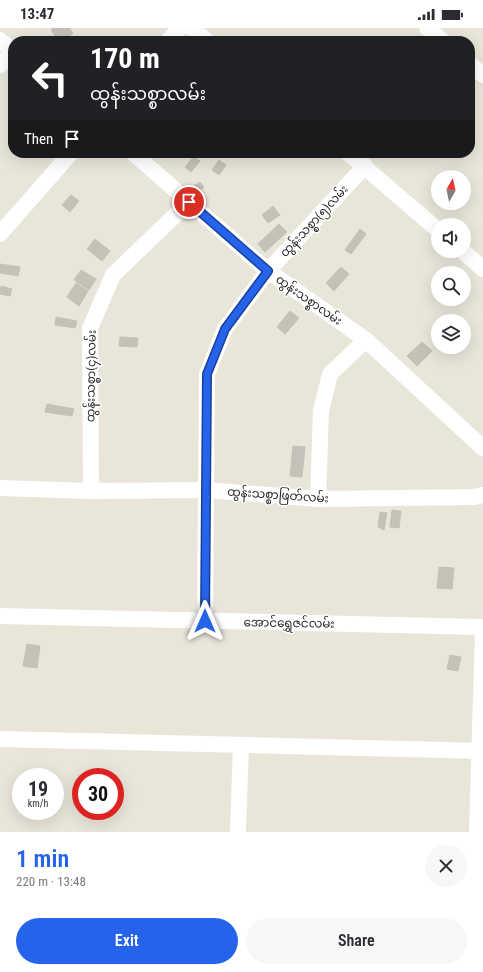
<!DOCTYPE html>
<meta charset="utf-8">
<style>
:root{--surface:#fff;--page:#f7f7f7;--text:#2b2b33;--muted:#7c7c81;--accent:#2563eb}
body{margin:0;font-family:"Roboto Condensed","Noto Sans Myanmar",sans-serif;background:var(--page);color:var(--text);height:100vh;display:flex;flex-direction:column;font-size:15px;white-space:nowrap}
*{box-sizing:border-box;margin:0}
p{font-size:13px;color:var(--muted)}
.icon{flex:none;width:22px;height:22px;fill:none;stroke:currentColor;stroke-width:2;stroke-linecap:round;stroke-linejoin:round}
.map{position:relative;height:804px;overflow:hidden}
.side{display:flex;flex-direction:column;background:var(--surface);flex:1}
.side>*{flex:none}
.guide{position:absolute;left:8px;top:8px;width:467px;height:122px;border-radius:16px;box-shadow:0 4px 16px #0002;background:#202124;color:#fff;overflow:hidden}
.needle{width:26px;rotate:9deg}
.fabs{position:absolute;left:431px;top:142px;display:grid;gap:8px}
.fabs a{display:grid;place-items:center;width:40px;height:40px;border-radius:50%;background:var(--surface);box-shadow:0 4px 16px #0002;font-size:20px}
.speed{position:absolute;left:12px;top:740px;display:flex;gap:8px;font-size:20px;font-weight:700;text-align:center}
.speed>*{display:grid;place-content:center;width:52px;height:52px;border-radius:50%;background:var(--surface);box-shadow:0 4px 16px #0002;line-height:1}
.speed small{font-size:10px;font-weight:400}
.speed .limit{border:6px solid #d22;background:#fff;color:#111}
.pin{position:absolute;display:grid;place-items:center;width:34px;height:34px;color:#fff;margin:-17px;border:2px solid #fff;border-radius:50%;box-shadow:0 1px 4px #0007}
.me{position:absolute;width:44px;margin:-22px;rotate:0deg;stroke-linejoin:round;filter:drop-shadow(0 0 3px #0008)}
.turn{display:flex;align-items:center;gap:14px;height:84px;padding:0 16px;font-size:18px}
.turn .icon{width:52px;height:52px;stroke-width:2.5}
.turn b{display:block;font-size:28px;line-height:34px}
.then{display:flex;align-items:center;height:38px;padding:0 16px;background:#0003;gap:8px;font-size:15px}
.round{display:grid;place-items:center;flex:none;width:42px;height:42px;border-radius:21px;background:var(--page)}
.headline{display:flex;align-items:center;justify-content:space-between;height:68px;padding:0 16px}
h1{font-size:24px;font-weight:600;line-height:30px;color:var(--accent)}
.button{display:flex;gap:8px;margin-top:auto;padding:8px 16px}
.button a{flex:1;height:46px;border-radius:24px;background:var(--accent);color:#fff;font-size:16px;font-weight:600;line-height:46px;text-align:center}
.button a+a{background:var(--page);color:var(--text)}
.status{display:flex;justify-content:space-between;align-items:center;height:28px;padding:0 20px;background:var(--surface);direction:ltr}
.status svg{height:11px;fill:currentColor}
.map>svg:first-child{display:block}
.building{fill:#c5c1b9;stroke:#c5c1b3}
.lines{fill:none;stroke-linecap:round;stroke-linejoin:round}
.minor{stroke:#fff;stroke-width:16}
.route-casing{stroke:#184099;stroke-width:10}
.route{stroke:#2563eb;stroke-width:7}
.labels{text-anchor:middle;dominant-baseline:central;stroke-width:3;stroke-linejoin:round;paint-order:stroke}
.street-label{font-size:12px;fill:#282828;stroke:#fff}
</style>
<div class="status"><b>13:47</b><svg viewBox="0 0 49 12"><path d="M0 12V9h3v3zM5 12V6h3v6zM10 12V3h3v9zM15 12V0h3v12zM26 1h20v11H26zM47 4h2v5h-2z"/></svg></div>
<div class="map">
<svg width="483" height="804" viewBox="0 0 483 804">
<rect width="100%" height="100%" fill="#eae5d9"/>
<g class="building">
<path d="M53 0H69L73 5 64 13H50L49 12 55 8 51 2Z"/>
<path d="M194 128 200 133 191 144 185 139Z"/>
<path d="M219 132 226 137 219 147 212 142Z"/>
<path d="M200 154 204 159 198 164 193 159Z"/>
<path d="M71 167 79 173 70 184 62 177Z"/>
<path d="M273 178 280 187 268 195 262 187Z"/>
<path d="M279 196 287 204 265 224 258 216Z"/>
<path d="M360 201 366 206 351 226 345 222Z"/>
<path d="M95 211 110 223 102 233 87 221Z"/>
<path d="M0 236 20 239 18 248 0 245Z"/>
<path d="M341 239 349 246 334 263 326 255Z"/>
<path d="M81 242 96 251 89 262 74 252Z"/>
<path d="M76 255 88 263 79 278 67 269Z"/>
<path d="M1 258 12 261 10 268 0 266Z"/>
<path d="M290 283 299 290 285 306 277 299Z"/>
<path d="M56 289 77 293 75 300 55 297Z"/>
<path d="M120 309 138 310 137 319 119 318Z"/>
<path d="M422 314 432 323 417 338 407 328Z"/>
<path d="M47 376 74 381 72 388 45 384Z"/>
<path d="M293 418 305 419 302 449 290 448Z"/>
<path d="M392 482 401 483 399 500 390 499Z"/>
<path d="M380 484 387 485 384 502 378 499Z"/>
<path d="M439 539 454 540 452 561 437 560Z"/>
<path d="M27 616 40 618 37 640 23 638Z"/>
<path d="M450 627 461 629 458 643 447 641Z"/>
</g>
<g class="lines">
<g class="minor">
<path d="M191 0 207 13"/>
<path d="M427 0 443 13"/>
<path d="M0 12 13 23"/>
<path d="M168 13 180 0"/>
<path d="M470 36 483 47"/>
<path d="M0 37 13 23"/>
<path d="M133 125 268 243 366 312 483 420"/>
<path d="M348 125 438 202"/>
<path d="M0 206 71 125"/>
<path d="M463 223 483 241"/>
<path d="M0 460 91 463 206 462 318 471 474 469 483 467"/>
<path d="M91 463 90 300 113 247 189 174"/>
<path d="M318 471 321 383 330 346 366 312"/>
<path d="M0 588 483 599"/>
<path d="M205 593 207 346 225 301 268 243 365 138"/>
<path d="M0 711 483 723"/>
<path d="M238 804 241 717"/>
<path d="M477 804 483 599"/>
</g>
</g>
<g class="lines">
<defs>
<path id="route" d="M189 174 268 243 225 301 207 346 205 593"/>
</defs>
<use href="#route" class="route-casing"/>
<use href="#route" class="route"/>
</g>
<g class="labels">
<g class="street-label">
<text transform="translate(314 193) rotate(-47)">ထွန်းသစ္စာ(၅)လမ်း</text>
<text transform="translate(309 272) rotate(35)">ထွန်းသစ္စာလမ်း</text>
<text transform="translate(91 348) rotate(-89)">ထွန်းသစ္စာ(၄)လမ်း</text>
<text transform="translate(278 467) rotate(4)">ထွန်းသစ္စာဖြတ်လမ်း</text>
<text transform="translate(289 595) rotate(1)">အောင်ရွှေဇင်လမ်း</text>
</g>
</g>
</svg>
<div class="fabs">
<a><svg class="needle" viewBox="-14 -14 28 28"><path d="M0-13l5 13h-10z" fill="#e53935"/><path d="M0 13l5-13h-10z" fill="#7c7c81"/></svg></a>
<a><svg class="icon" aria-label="sound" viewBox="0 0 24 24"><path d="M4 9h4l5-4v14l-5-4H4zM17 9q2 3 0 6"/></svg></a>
<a><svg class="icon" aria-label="search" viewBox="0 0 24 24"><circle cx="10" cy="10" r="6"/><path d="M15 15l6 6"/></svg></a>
<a><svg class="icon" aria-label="layers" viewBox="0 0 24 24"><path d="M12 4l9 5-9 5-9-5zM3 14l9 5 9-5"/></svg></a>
</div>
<div class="speed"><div>19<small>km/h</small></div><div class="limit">30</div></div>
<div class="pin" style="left:189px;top:174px;background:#d93025"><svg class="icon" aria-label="arrive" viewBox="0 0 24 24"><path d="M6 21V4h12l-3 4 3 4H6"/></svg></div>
<svg class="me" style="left:205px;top:593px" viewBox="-20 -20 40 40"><path d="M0-17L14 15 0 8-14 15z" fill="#2563eb" stroke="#fff" stroke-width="4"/></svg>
<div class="guide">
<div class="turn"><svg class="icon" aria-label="left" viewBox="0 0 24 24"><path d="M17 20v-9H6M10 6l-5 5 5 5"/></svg><div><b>170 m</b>ထွန်းသစ္စာလမ်း</div></div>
<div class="then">Then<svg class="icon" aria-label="arrive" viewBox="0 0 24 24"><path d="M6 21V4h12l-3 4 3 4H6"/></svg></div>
</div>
</div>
<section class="side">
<div class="headline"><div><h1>1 min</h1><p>220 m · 13:48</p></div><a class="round"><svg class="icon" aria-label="close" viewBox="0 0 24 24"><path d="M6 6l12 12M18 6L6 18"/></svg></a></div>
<div class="button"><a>Exit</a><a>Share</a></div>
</section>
